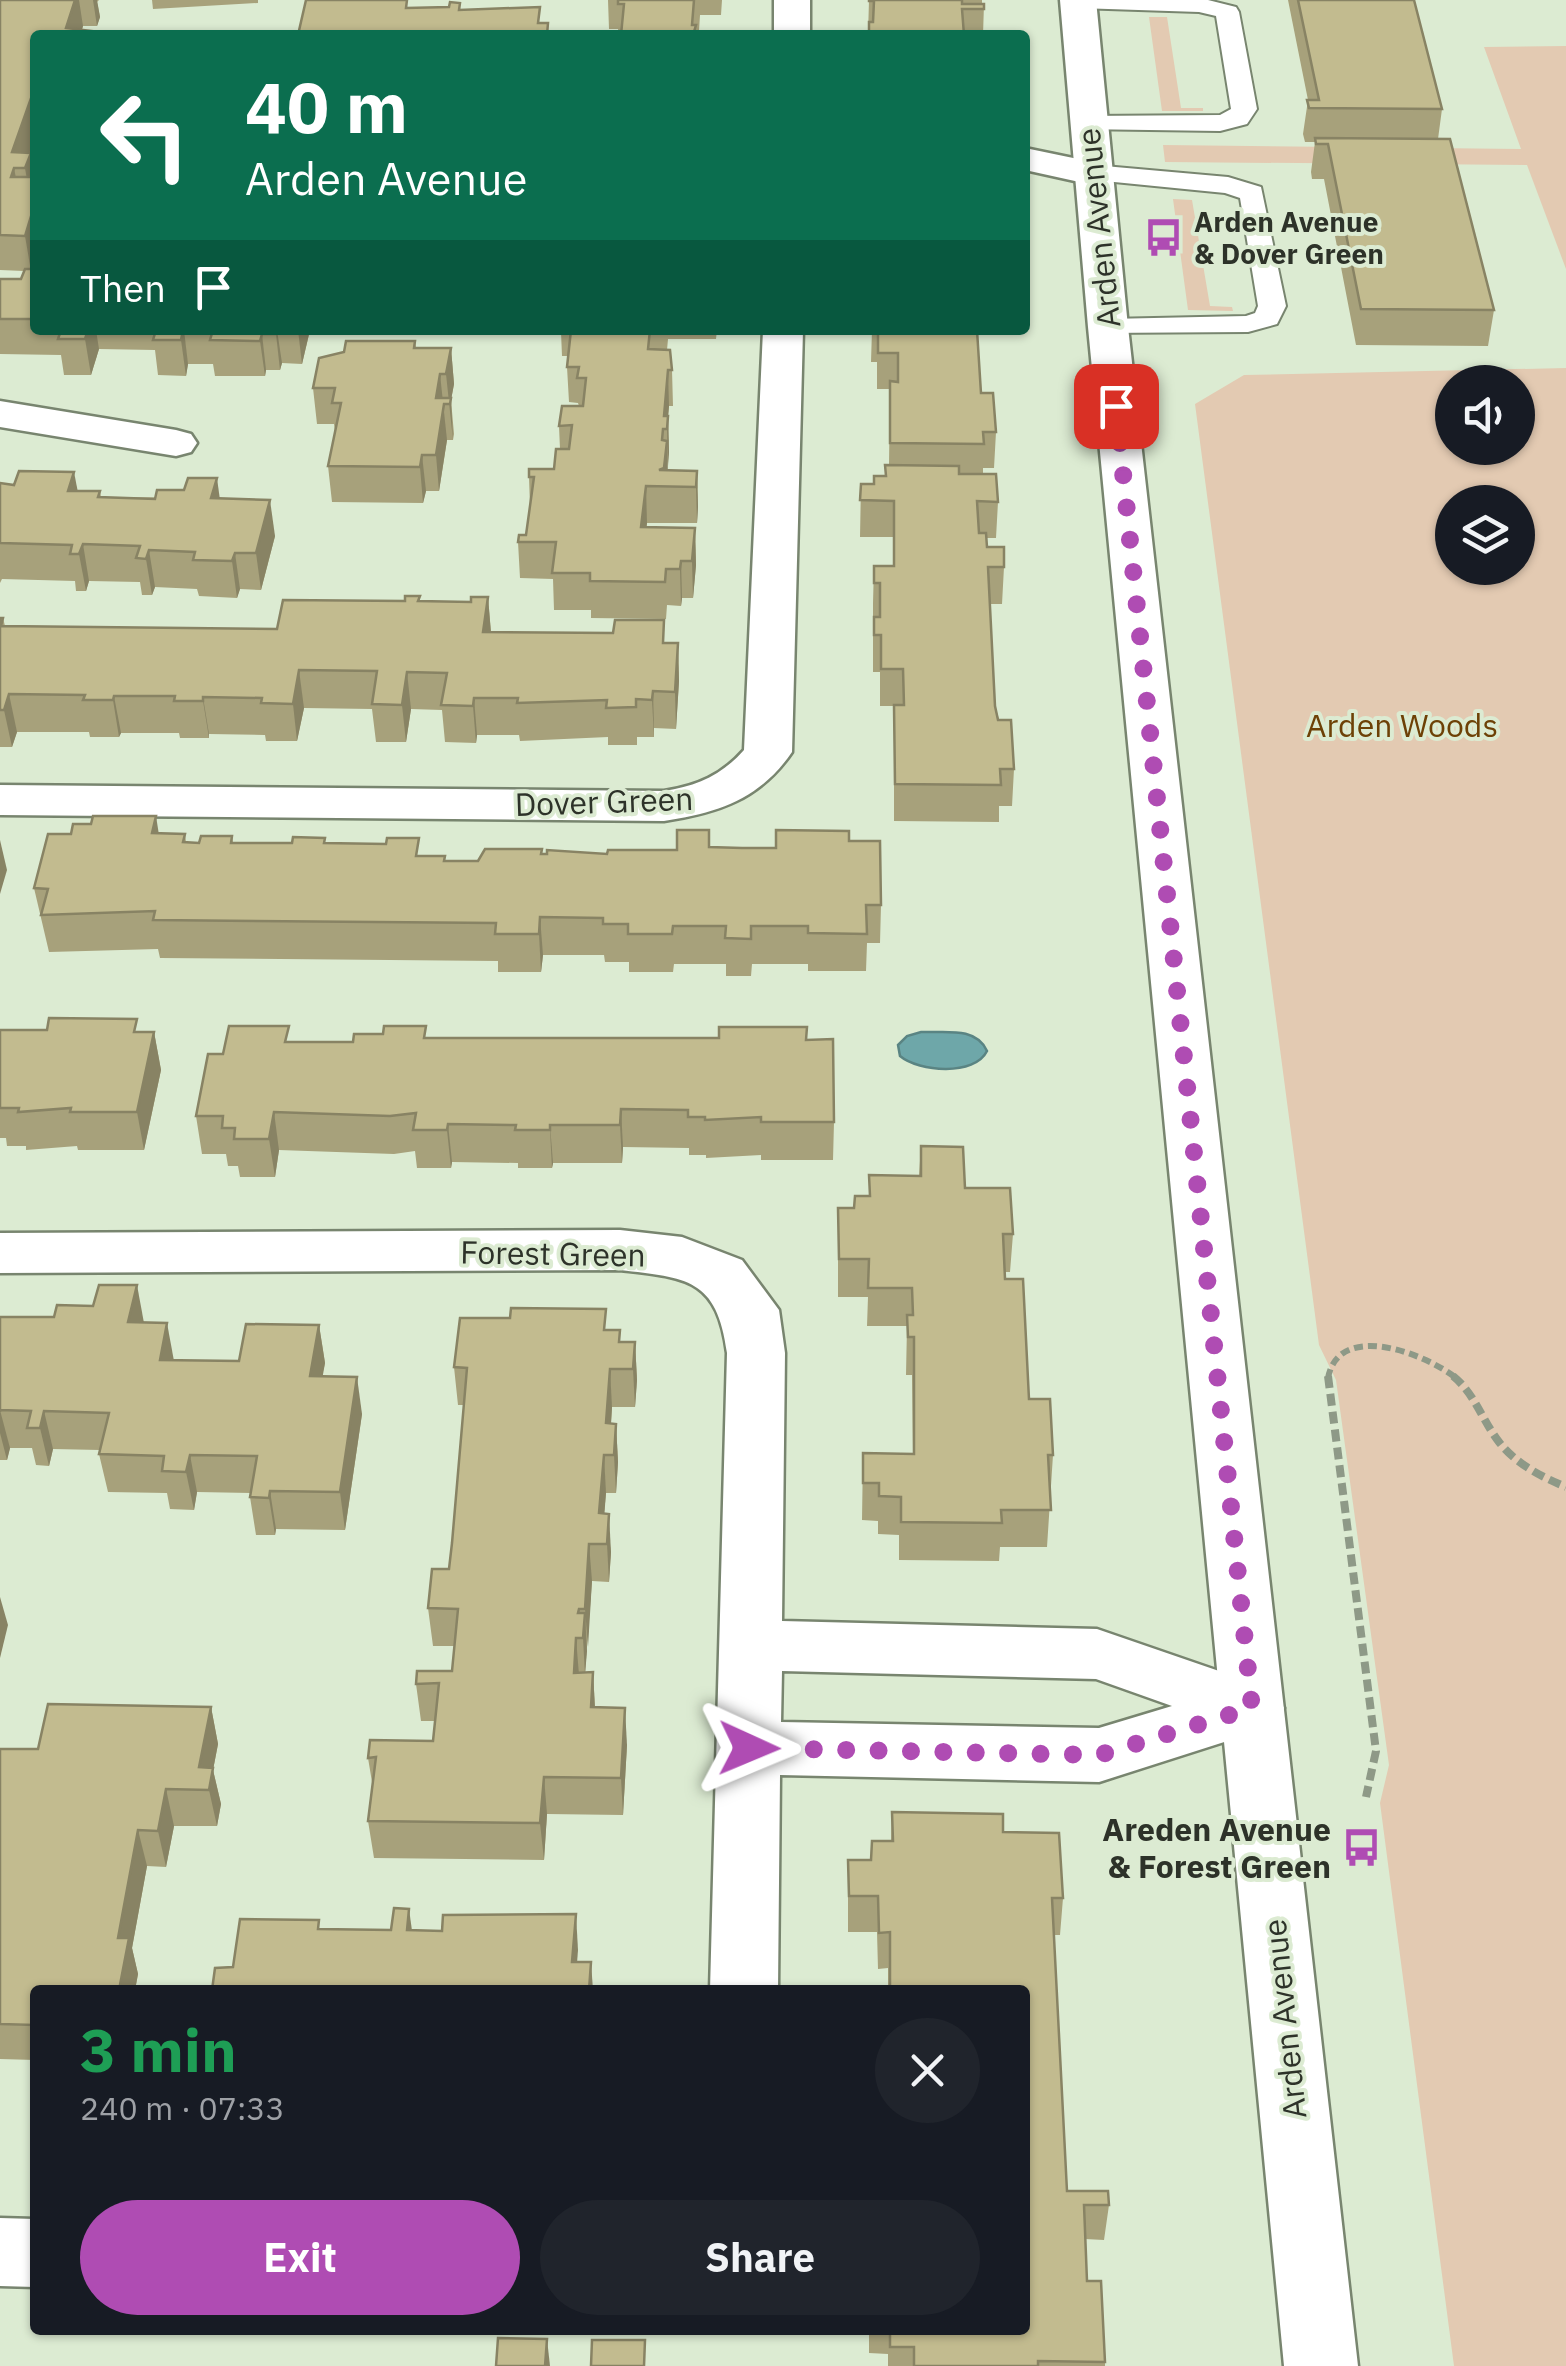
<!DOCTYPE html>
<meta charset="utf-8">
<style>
:root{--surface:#171b24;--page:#20242c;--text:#f1f3f6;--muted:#9ea1a6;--accent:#af4cb3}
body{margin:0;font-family:"IBM Plex Sans",sans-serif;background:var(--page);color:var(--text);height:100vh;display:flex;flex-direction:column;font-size:38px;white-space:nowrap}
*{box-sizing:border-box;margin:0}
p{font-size:32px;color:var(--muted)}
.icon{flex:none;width:55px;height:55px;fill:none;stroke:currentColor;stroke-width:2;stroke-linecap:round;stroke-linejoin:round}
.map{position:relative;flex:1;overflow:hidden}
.sheet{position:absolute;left:30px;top:1985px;width:1000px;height:350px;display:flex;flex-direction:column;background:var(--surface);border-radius:10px;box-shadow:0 2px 8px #0004}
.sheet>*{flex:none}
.banner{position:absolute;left:30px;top:30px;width:1000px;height:305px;border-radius:10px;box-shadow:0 2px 8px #0004;background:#0b6e4f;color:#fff;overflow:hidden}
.fabs{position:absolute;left:1435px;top:365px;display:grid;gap:20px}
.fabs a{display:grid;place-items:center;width:100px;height:100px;border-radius:50%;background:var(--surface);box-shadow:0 2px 8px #0004;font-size:50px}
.pin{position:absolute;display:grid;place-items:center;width:85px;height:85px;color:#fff;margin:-42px;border-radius:20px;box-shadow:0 5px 15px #0006}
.me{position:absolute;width:110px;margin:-55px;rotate:91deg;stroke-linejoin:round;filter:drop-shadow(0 0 8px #0008)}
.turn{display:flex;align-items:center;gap:35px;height:210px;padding:0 50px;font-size:45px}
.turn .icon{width:130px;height:130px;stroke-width:2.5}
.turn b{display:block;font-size:70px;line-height:85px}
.then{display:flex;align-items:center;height:95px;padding:0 50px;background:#0003;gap:20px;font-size:38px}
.round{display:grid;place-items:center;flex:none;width:105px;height:105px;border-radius:52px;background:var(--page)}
.headline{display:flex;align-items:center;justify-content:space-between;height:170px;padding:0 50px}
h1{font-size:60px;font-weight:700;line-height:75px;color:#1e9e55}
.button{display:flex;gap:20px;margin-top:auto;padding:20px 50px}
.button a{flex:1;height:115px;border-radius:60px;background:var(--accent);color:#fff;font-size:40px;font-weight:700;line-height:115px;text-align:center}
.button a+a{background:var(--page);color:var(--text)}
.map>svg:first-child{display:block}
.green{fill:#e3cab2;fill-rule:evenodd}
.water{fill:#6ea7a9;stroke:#5a8483;stroke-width:2.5}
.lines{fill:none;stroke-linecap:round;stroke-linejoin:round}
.lane-casing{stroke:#78856f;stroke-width:4}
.street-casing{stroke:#78856f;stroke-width:5}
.secondary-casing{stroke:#78856f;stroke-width:5}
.path-far1{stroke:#8e9987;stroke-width:6;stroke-dasharray:9 5;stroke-linecap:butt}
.path{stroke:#8e9987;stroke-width:8;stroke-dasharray:12 6;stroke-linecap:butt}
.lane{fill:#fff;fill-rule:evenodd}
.street{fill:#fff;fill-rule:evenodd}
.secondary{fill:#fff;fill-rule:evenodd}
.wall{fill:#a7a17b}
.shaded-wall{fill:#888364}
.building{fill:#c2bb8f;stroke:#888364;stroke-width:2.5}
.route{stroke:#af4cb3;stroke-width:18;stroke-dasharray:0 32.4}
.labels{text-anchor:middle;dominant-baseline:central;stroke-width:8;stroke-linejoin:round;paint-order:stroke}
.far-poi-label{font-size:28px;font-weight:bold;fill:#2d3229;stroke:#dcebd2;text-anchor:start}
.street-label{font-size:32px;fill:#2d3229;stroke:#dcebd2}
.park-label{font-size:32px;fill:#6d4106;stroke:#dcebd2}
.poi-label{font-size:32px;font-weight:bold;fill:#2d3229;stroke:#dcebd2;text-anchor:end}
</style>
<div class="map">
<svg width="1566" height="2366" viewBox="0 0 1566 2366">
<rect width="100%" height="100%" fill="#dcebd2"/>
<g class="green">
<path d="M1149 17H1167L1181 108H1203V111H1162Z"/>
<path d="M1566 46V269L1527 165 1165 162 1163 145 1521 149 1484 47Z"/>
<path d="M1173 199 1192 200 1210 306 1232 307 1233 311 1188 310Z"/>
<path d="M1566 368V2366H1454L1380 1803 1389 1765 1336 1380 1319 1345 1195 404 1244 375ZM1452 382H1518V448H1452ZM1518 502V568H1452V502Z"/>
</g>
<path class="water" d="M921 1032C944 1033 976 1026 987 1051 975 1076 919 1072 900 1056L898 1045 907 1036Z"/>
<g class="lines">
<defs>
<g id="lane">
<path d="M1208 0 1236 7 1239 12 1257 109 1247 124 1220 131 1078 129 1074 124 1078 119 1087 116 1220 115 1231 109 1216 16 1199 12 1078 8 1069 6 1067 0Z"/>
<path d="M1093 165 1228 177 1261 187 1286 306 1277 324 1248 332 1098 333 1094 327 1108 319 1246 316 1255 313 1258 306 1240 198 1225 193 1084 179 1080 173Z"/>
</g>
<g id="street">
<rect x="774" y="0" width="36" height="35"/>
<path d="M1025 148 1107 165 1112 173 1107 181 1093 185 1025 170Z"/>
<path d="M763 330H803L792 752C760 799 718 813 664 821L0 815V785L664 791C697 786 722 775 744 750Z"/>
<path d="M0 401 176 430 191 434 197 443 191 452 176 456 0 427Z"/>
<path d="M620 1230 682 1237 742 1260 779 1310 785 1353 782 1621 1097 1629 1274 1690 1284 1708 1274 1726 1099 1782 780 1775 778 1990H710L727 1353C717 1278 687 1278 620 1270L0 1273V1233ZM782 1671 1096 1679 1172 1706 1099 1728 781 1722Z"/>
<path d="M0 2218 35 2219V2287L0 2286Z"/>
</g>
<path id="secondary" d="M1060 0H1096L1128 327 1358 2366H1284L1088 327Z"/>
</defs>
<use href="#lane" class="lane-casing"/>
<use href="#street" class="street-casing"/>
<use href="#secondary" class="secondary-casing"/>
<path class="path-far1" d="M1328 1378C1339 1320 1426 1354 1456 1378"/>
<g class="path">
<path d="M1328 1376 1376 1751 1366 1797"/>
<path d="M1453 1376C1475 1394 1482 1420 1499 1442 1516 1464 1542 1477 1566 1487"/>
</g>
<use href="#lane" class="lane"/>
<use href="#street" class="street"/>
<use href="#secondary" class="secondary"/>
</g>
<g class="wall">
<path d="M0 0H99L97 2 100 17 97 26H83L82 30 35 35 30 153 35 177V257L31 269H35V330H310L302 364 282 363 280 370H266L265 376H215L213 364H188L186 376 158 375 155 350 99 349 91 375H64L61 355 0 354V279H21L24 271 0 270Z"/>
<path d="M152 0H258V3L153 9Z"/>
<path d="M608 0H722L721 15H700L699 31H696V35H619L618 29H609Z"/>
<path d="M869 0H982V4H984L983 35H868Z"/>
<path d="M1288 0H1414L1442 109 1438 139 1494 310 1488 346 1356 345 1324 179H1312L1311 172 1315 142H1305L1303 134 1308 100Z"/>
<path d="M559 330H717L716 339H668L667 350 672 370 673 406H669L668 416 669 452 667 470 697 471 698 507 697 523H647L646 527 695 528 696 565 693 598H682L681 606 667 605 666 619 591 618V610H554L553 579 520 578 518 542 526 535 530 506 529 477 554 469 560 449 559 426 579 406 578 403 569 402 567 367 568 356H562L561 332Z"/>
<path d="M872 330H977L981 393 996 432 994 468H983V474L998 502 996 538H987V547L1004 567 1002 604H990L995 706 1014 769 1012 806H999V822L894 821V706H880V672H873V603L874 566H893V537H860L861 484H874L885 476 889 465 890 389H877V362H871Z"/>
<path d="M415 341 416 348H451L454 384 451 400 454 434 453 440H447L439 491H426L423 503 332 502 328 466 335 431 334 424H317L313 388Z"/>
<path d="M0 483 78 491H100L101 497 219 498 275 536 261 590 240 589 237 598 199 596 197 589 155 587 152 595H142L140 582 89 581 86 591H76L75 581 2 579 0 583Z"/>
<path d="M420 596V601L471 602 488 597 491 632 678 643 679 681 676 729 654 728V737H637V745H608V737L520 741 519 735H477L476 743 445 742 442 710 411 709 406 742H376L372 709 304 708 297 741H266L265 735 209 734V738H180L179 733H121L119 737H90L89 732H17L12 747H0V618H3L5 626 277 629 405 601Z"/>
<path d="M709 830 710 847 776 848 849 841 881 905 880 943H867L866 971H808V964H752L751 976H726V964H674L673 972H629V962H605L604 955H543L541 972H498V961L160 958 158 949 49 952 34 888 159 834H185L186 842 199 843 232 836 233 843H326L420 856H445V861H478L542 849V854H607L677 850Z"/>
<path d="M807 1027V1040L834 1122 833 1160H761V1155L706 1158V1155H689V1148L623 1147 622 1163H553L552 1168H518V1163L452 1162 451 1168H417L415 1151 394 1154 279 1150 275 1177H240L238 1166H228L226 1154H202L196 1116 223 1054 291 1042H353L427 1038H719Z"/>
<path d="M0 1030 154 1032 161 1070 144 1150H78L77 1146 26 1150V1146H7L6 1138H0Z"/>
<path d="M921 1146 1013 1234 1010 1272H1005V1279L1029 1399 1053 1455 1047 1547H1000L999 1561 899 1560V1535L878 1534V1521L862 1520 863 1453 913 1454 912 1375H906L907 1326H867L868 1297H838V1208H854L869 1196V1175L919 1176Z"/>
<path d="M0 1317 144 1323 174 1360 239 1361 319 1325 325 1363 322 1376 362 1414 345 1530 276 1529 275 1535H256L250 1497 251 1493 197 1492 194 1510 170 1509 167 1493 108 1492 99 1454 100 1450 53 1449 49 1466 36 1465 32 1448H10L7 1460H0Z"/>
<path d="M607 1330 620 1342H635L637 1380 635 1407H612L611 1423 616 1424 618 1462 616 1493H606L604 1514 611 1552 609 1582 592 1581 585 1673 593 1672 595 1707 627 1745 623 1815 547 1814 544 1860 374 1858 368 1821 373 1788 368 1758 433 1741 435 1721H421L416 1684 452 1671 455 1646H433L428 1608 449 1569 452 1543 464 1405H458L454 1367Z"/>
<path d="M211 1707 218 1744 213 1770 221 1804 217 1826H174L166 1867 147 1866 132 1948 138 1974 135 1990H35V2060L0 2059V1749H38Z"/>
<path d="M892 1812 1003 1832 1063 1898 1060 1935H1054L1067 2191 1109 2205 1104 2240 1085 2239 1087 2281 1105 2362V2366H888V2354L869 2353V2330H1025V1990H888V1968L878 1969 877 1932H848V1860H871L891 1841Z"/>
</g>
<g class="shaded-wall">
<path d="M75 0H79L83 26 80 35 66 28Z"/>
<path d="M93 0H97L100 17 97 26Z"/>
<path d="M35 87V137L24 168H14L21 203 11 177 12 152Z"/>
<path d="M31 153 35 179 31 203 25 168Z"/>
<path d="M32 213 35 231V257L31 271 25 236Z"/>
<path d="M88 330H96L99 349 91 375 85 339Z"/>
<path d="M184 330 188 364 186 376 181 340Z"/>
<path d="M277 330 282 363 280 370 276 334Z"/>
<path d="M298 330H310L302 364Z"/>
<path d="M262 334 266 370 265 376 260 341Z"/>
<path d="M451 348 454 384 451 400 453 440 446 374Z"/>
<path d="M668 370 669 406 667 429 664 416Z"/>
<path d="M440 374 447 440 439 491 436 455V398Z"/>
<path d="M668 416 669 452 668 466 667 429Z"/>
<path d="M667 441 668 477 659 470 664 468Z"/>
<path d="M422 455 426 491 423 503 420 467Z"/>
<path d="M697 471 698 507 697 523 696 487Z"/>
<path d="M74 472 81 508 68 491Z"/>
<path d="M217 478 222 515 211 498Z"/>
<path d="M646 486 647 523 643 564 641 527Z"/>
<path d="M270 500 275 536 261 590 256 553Z"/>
<path d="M695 528 696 565 693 598 692 561Z"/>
<path d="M83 544 89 581 86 591 79 554Z"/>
<path d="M149 550 155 587 152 595 146 559Z"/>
<path d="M235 553 240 589 237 598 232 561Z"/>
<path d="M681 561 682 598 681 606 680 569Z"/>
<path d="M488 597 491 634 483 632Z"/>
<path d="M678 643 679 681 676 729 675 692Z"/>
<path d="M299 670 304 708 297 741 293 704Z"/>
<path d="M407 672 411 709 406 742 402 705Z"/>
<path d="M653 691 654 728V737L652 700Z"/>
<path d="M9 694 17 732 12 747 4 710Z"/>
<path d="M114 696 121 733 119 737 113 700Z"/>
<path d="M203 697 209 734V738L203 701Z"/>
<path d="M474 698 477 735 476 743 473 706Z"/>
<path d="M156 816 162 854 152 833Z"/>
<path d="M0 840 7 870 0 894Z"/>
<path d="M540 917 543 955 541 972 539 934Z"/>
<path d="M154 1032 161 1070 144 1150 137 1112Z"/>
<path d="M621 1109 623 1147 622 1163 620 1125Z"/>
<path d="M274 1112 279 1150 275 1177 269 1139Z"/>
<path d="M448 1124 452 1162 451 1168 447 1130Z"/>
<path d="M550 1125 553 1163 552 1168 550 1130Z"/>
<path d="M137 1285 144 1323 128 1322Z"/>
<path d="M167 1323 174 1361 160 1360Z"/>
<path d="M319 1325 325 1363 316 1414 310 1376Z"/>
<path d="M635 1342 637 1380 635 1407 633 1369Z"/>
<path d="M610 1369 612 1407 609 1455 606 1423Z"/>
<path d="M357 1377 362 1414 345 1530 340 1492Z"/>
<path d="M0 1410 10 1448 7 1460 0 1433Z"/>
<path d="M44 1411 53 1449 49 1466 40 1428Z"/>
<path d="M616 1424 618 1462 616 1493 614 1455Z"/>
<path d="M190 1455 197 1492 194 1510 186 1472Z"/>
<path d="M604 1455 606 1493 602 1544 599 1513Z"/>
<path d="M270 1491 276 1529 275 1535 269 1498Z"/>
<path d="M609 1514 611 1552 609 1582 607 1544Z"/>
<path d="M589 1544 592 1581 588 1647 585 1609Z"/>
<path d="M0 1597 8 1625 0 1658Z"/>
<path d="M585 1613 587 1651 585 1675 583 1638Z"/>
<path d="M576 1638 579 1675 574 1673Z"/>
<path d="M593 1672 595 1710 591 1707Z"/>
<path d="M211 1707 218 1744 213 1770 221 1804 217 1826 209 1790 199 1767Z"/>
<path d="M625 1708 627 1745 623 1815 621 1778Z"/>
<path d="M544 1777 547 1814 544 1860 540 1823Z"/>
<path d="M166 1789 174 1826 166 1867 158 1831Z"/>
<path d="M138 1830 147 1866 132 1948 138 1974 135 1990H119L118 1938Z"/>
<path d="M409 1909 414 1945 407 1930Z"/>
<path d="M576 1914 578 1950 575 1990 572 1962Z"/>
<path d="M591 1962 593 1990H589Z"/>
<path d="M547 2339 550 2366H545Z"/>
</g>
<g class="building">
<path d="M0 0H75L66 28 100 32 98 35H35V87L12 152 31 153 25 168H14L11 177H35V213H32L25 236 0 235Z"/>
<path d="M306 0H407L406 8 449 7 450 2 460 3 459 10 540 7 538 23H548L547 35H298Z"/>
<path d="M618 0H694L692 25H696L693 35H621L624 4H618Z"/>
<path d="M869 0H962V4H984V9H962L964 35H875V32L869 33V22H873L874 1H869Z"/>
<path d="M1298 0H1414L1442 109 1309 108 1307 100H1319Z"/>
<path d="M1315 138 1450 139 1494 310 1361 309 1328 144H1316Z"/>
<path d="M25 269H35V319H0V279H21Z"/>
<path d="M61 330H88L85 339H58Z"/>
<path d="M156 330H183L181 340H153Z"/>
<path d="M213 330H277L276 334H262L260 341 210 340Z"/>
<path d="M571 330H650L648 349 670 350 672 370H668L664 416H668L667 429H663L662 440 667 441 664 468 659 470 697 471 696 487 646 486 641 527 695 528 692 561H681L680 569H666L665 582 590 581V573H552L556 542H518L519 535H526L534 477H529V469H554L556 449H569L572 425 559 426 562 406H583L586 378H577L579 367H567Z"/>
<path d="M878 330H977L981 393H993L996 432H983L984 444 890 443V381L898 382V353H878Z"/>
<path d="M346 341H415L414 348H451L446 374H440L436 398H451L450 404H444L436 455H422L420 467 328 466 341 403H332L335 388H313L319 358 344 352Z"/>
<path d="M885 465 959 466V474H996L998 502 977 501 979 533H986L987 547H1004V567H988L995 706 998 720H1011L1014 769H1000L1001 785 895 784 894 705H904L903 669H881V635H874V617H880V583H874V566H894V501L860 500 861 484H874V476H886Z"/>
<path d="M19 471 74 472 68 491H100L98 497 155 499 157 490H184L188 478H217L211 498 270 500 256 553H235L232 561 193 560 195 552 149 550 146 559 136 558 140 546 83 544 79 554H70L72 545 0 543V483L14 485Z"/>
<path d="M405 596H420L418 601 471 602V597H488L483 632 613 633 615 620H664L663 643H678L675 692 653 691 652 700 636 699V707L606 708 607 700 517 703 518 698H474L473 706 441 705 447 673 407 672 402 705 372 704 377 671 299 670 293 704 261 703 262 698 203 697V701H174L175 696H114L113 700H83L85 695 9 694 4 710H0V618H3L1 626 277 629 283 600 405 601Z"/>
<path d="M93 816H156L152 833 185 834 183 842 199 843 201 836H232L231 843H292L293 837 325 838 324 843 386 844 387 838H419L416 856H445L444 861H478L485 849H542L541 854H547V850L607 854 608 850H677V830H709V847L742 848H776V830L849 831V841H880L881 905H866L867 934 808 933V926H751V939L725 938 726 926H673L672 934H628V924H603V918L540 917 539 934H495L496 923 153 920 155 911 41 915 48 889 34 888 48 834H71L73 824H91Z"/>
<path d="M49 1018 137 1019 134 1032H154L137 1112H70L71 1108 18 1112 19 1108H0V1030H47Z"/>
<path d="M229 1026H289L285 1042H353L354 1034H383L384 1026H426L424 1038H719V1027H807L806 1040 833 1039 834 1122H761V1117L705 1120V1117H688V1110L621 1109 620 1125H550V1130H515L516 1125 448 1124 447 1130H413L416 1113 390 1116 274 1112 269 1139H234L235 1128H222L223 1116H196L208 1054H223Z"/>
<path d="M921 1146 963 1147 965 1188H1010L1013 1234H1003L1005 1279H1023L1029 1399H1050L1053 1455H1048L1051 1510H1001L1002 1523 901 1522V1497L879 1496V1483H863V1453L914 1454V1337H908L907 1315H913L912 1288H868L869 1259H839L838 1208H854L855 1196H870L869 1175 921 1176Z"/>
<path d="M99 1285H137L128 1322 167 1323 160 1360 239 1361 246 1324 319 1325 310 1376 357 1377 340 1492 270 1491 269 1498 250 1497 257 1456 190 1455 186 1472 162 1471 164 1456 99 1454 109 1413 44 1411 40 1428H27L31 1411 0 1410V1412V1317H54L57 1305 93 1306Z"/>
<path d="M511 1308 606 1309 604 1330H620L619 1342H635L633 1369H610L606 1423 616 1424 614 1455H604L599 1513 609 1514 607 1544H589L585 1609H579L578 1613H585L583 1638H576L574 1673 593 1672 591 1707 625 1708 621 1778 544 1777 540 1823 368 1821 376 1757 368 1758 370 1740 433 1741 439 1683 416 1684 417 1671H452L458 1609 428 1608 432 1569H449L452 1543 467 1368 454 1367 460 1318H510Z"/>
<path d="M48 1704 211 1707 199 1767 213 1768 209 1790 166 1789 158 1831 138 1830 118 1938H129L119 1990H35V2025L0 2024V1749H38Z"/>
<path d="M892 1812 1003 1814V1832L1059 1833 1063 1898H1052L1067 2191H1108L1109 2205H1084L1087 2281H1101L1105 2362 1038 2361V2366H914V2347H890V2330H1025V1990H890V1932L879 1933 878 1896H849L848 1860H871L872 1841H893Z"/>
<path d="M394 1908 409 1909 407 1930 442 1931 443 1915 576 1914 572 1962H591L589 1990H212L215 1968 233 1967 240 1919 319 1920 318 1929 391 1930Z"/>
<path d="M498 2338 547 2339 545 2366H496Z"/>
<path d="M592 2340H645L644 2366H591Z"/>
</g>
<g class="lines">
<path class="route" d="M749 1748 1099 1755 1252 1708 1116 406"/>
</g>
<defs>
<symbol id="bus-bare" viewBox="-9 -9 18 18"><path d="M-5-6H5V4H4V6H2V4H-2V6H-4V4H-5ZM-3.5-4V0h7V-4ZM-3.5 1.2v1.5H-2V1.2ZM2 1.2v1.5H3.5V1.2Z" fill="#af4cb3" stroke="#dcebd2" stroke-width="2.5" paint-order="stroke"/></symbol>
</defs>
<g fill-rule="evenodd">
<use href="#bus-bare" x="1136" y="210" width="55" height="55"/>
<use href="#bus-bare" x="1334" y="1820" width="55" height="55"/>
</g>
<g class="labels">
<g class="far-poi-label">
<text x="1194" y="221">Arden Avenue<tspan x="1194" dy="32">&amp; Dover Green</tspan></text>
</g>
<g class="street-label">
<text transform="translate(1098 228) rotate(-96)">Arden Avenue</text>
<text transform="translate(604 801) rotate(-2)">Dover Green</text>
<text transform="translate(553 1253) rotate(1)">Forest Green</text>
<text transform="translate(1284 2019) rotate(-96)">Arden Avenue</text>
</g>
<g class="park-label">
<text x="1402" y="725">Arden Woods</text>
</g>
<g class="poi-label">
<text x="1331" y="1829">Areden Avenue<tspan x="1331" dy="37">&amp; Forest Green</tspan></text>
</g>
</g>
</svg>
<div class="fabs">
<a><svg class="icon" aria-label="sound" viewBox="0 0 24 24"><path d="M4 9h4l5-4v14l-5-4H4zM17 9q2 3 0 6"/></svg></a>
<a><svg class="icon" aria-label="layers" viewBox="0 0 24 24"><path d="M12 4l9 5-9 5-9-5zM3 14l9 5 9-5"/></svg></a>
</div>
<div class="pin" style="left:1116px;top:406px;background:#d93025"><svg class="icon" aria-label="arrive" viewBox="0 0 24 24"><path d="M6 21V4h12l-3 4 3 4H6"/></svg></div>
<svg class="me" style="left:749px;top:1748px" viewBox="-20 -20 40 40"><path d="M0-17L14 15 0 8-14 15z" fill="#af4cb3" stroke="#fff" stroke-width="4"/></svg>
<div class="banner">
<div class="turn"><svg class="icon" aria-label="left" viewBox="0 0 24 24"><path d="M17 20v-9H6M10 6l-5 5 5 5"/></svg><div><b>40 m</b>Arden Avenue</div></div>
<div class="then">Then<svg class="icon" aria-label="arrive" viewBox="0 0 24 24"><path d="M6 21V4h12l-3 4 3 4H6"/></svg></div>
</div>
<section class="sheet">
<div class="headline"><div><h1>3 min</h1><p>240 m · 07:33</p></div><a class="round"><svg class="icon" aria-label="close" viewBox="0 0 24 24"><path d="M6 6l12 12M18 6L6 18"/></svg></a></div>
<div class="button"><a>Exit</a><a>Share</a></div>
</section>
</div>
